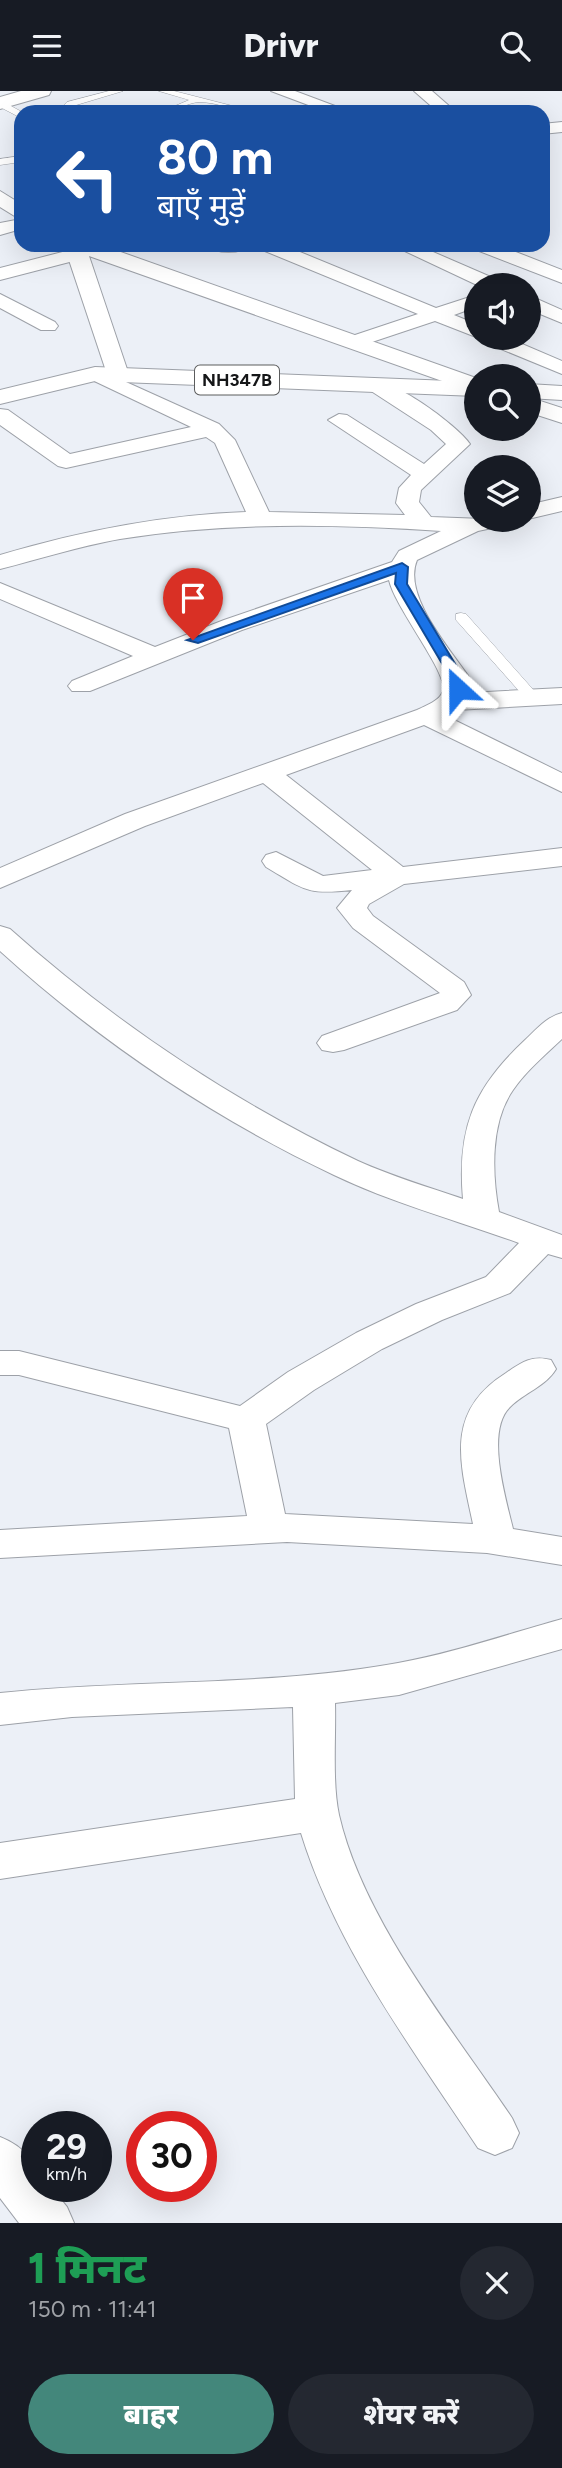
<!DOCTYPE html>
<html lang="hi">
<meta charset="utf-8">
<style>
:root{--surface:#171b24;--page:#242831;--text:#f1f3f6;--muted:#9ea1a6;--accent:#43877b}
body{margin:0;font-family:Figtree,"Noto Sans Devanagari",sans-serif;background:var(--page);color:var(--text);height:100vh;display:flex;flex-direction:column;font-size:26px;white-space:nowrap}
*{box-sizing:border-box;margin:0}
p{font-size:23px;color:var(--muted)}
.icon{flex:none;width:38px;height:38px;fill:none;stroke:currentColor;stroke-width:2;stroke-linecap:round;stroke-linejoin:round}
.map{position:relative;height:2132px;overflow:hidden}
.panel{display:flex;flex-direction:column;background:var(--surface);flex:1}
.panel>*{flex:none}
.hud{position:absolute;left:14px;top:14px;width:536px;height:147px;border-radius:21px;box-shadow:0 7px 28px #0002;background:#1a4fa0;color:#fff;overflow:hidden}
.buttons{position:absolute;left:464px;top:182px;display:grid;gap:14px}
.buttons a{display:grid;place-items:center;width:77px;height:77px;border-radius:50%;background:var(--surface);box-shadow:0 7px 28px #0002;font-size:35px}
.speed{position:absolute;left:21px;top:2020px;display:flex;gap:14px;font-size:35px;font-weight:700;text-align:center}
.speed>*{display:grid;place-content:center;width:91px;height:91px;border-radius:50%;background:var(--surface);box-shadow:0 7px 28px #0002;line-height:1}
.speed small{font-size:18px;font-weight:400}
.speed .limit{border:10px solid #d22;background:#fff;color:#111}
.pin{position:absolute;display:grid;place-items:center;width:60px;height:60px;color:#fff;margin:-72px -30px;border-radius:50% 50% 50% 0;rotate:-45deg;box-shadow:0 0 7px #0007}
.pin .icon{rotate:45deg}
.me{position:absolute;width:77px;margin:-38px;rotate:336deg;stroke-linejoin:round;filter:drop-shadow(0 0 5px #0008)}
.turn{display:flex;align-items:center;gap:24px;height:147px;padding:0 28px;font-size:32px}
.turn .icon{width:91px;height:91px;stroke-width:2.5}
.turn b{display:block;font-size:49px;line-height:60px}
.round{display:grid;place-items:center;flex:none;width:74px;height:74px;border-radius:37px;background:var(--page)}
.summary{display:flex;align-items:center;justify-content:space-between;height:119px;padding:0 28px}
h1{font-size:42px;font-weight:800;line-height:52px;color:#1e9e55}
.primary-button{display:flex;gap:14px;margin-top:auto;padding:14px 28px}
.primary-button a{flex:1;height:80px;border-radius:42px;background:var(--accent);color:#fff;font-size:28px;font-weight:800;line-height:80px;text-align:center}
.primary-button a+a{background:var(--page);color:var(--text)}
header{display:flex;justify-content:space-between;align-items:center;height:91px;padding:0 28px;background:var(--surface);font-size:32px;font-weight:800}
.map>svg:first-child{display:block}
.lines{fill:none;stroke-linecap:round;stroke-linejoin:round}
.service-casing{stroke:#9da1a8;stroke-width:1}
.minor-casing{stroke:#9da1a8;stroke-width:2}
.tertiary-casing{stroke:#9da1a8;stroke-width:2}
.secondary-casing{stroke:#9da1a8;stroke-width:2}
.trunk-casing{stroke:#9da1a8;stroke-width:2}
.service{fill:#fff;fill-rule:evenodd}
.minor{fill:#fff;fill-rule:evenodd}
.tertiary{fill:#fff;fill-rule:evenodd}
.secondary{fill:#fff;fill-rule:evenodd}
.trunk{fill:#fff;fill-rule:evenodd}
.route{fill:#1a73e8;stroke:#114b97;stroke-width:2}
.labels{text-anchor:middle;dominant-baseline:central;stroke-width:6;stroke-linejoin:round;paint-order:stroke}
.shield{fill:#fff;stroke:#5b5c5d;stroke-width:2}
.shield-label{font-size:18px;font-weight:bold;fill:#151618}
</style>
<header><svg class="icon" aria-label="menu" viewBox="0 0 24 24"><path d="M4 6h16M4 12h16M4 18h16"/></svg>Drivr<svg class="icon" aria-label="search" viewBox="0 0 24 24"><circle cx="10" cy="10" r="6"/><path d="M15 15l6 6"/></svg></header>
<div class="map">
<svg width="562" height="2132" viewBox="0 0 562 2132">
<rect width="100%" height="100%" fill="#ecf0f7"/>
<g class="lines">
<defs>
<g id="service">
<path d="M109 0H123L73 15 70 17 72 21H64L61 17 67 11Z"/>
<path d="M159 0H174L256 21C237 21 218 11 199 11 186 12 175 21 161 21L189 9Z"/>
<path d="M0 9 22 21 21 27 0 16Z"/>
<path d="M21 65V71L0 74V68Z"/>
<path d="M461 522 466 523 537 603V609H527L456 529V523Z"/>
</g>
<g id="minor">
<path d="M271 0H295L351 21H327Z"/>
<path d="M414 0H432L456 21H438Z"/>
<path d="M562 31V41L542 43V33Z"/>
<path d="M21 128V138L0 144V132Z"/>
<path d="M207 154H250C242 163 215 163 207 154Z"/>
<path d="M258 154H283L436 217 476 204V216L454 224 476 233V246L435 230 360 255H346L343 251 346 247 418 223 260 158Z"/>
<path d="M392 154H417L500 190 503 194H477Z"/>
<path d="M472 154H498L562 179V192L474 158Z"/>
<path d="M78 157 85 159 87 163 85 167 0 189V177Z"/>
<path d="M0 203 55 231 58 235 55 239H41L0 217Z"/>
<path d="M528 204 562 219V232L528 218Z"/>
<path d="M481 247H508L562 270V283L484 251Z"/>
<path d="M95 277 219 333 235 349 269 421 405 424 396 412 399 397 411 384 328 329 339 323 347 324 424 373 446 353 431 339 368 298 365 294 368 290C389 284 457 334 470 353L421 399 419 411 431 426 510 429 506 434 478 440 417 469C402 504 450 558 469 586L468 602 562 597V613L456 619 446 625 562 682V701L424 634 286 684 403 776 562 757V775L404 793 369 813 367 817 373 825 464 891 471 904 457 919 344 959 333 961 322 959 317 952 322 945 440 902 353 837 337 817 352 799C306 804 305 799 266 776L262 770 266 764 276 761 323 785 372 779 263 692 145 735 0 797V777L125 723 417 619C425 615 440 610 443 600 449 583 395 517 389 489L242 539 90 600H72L68 595 72 590 133 565 0 508V492L155 556 224 529 392 471 399 460 441 440C334 433 226 431 120 448 79 455 40 468 0 478V464C81 440 162 424 246 421L215 352 206 346 66 377 58 375 0 334V318L8 319 70 363 191 336 88 287 85 283 88 279Z"/>
<path d="M562 406V420L528 428V414Z"/>
<path d="M0 835 10 838C114 931 232 1010 358 1070 391 1085 428 1096 463 1108 457 1038 473 998 524 950 536 939 546 926 562 922V948C545 964 526 980 513 999 490 1032 492 1083 499 1121L562 1144V1167L548 1163 510 1202 442 1229 382 1258 314 1299 266 1333 285 1423 473 1433C460 1372 444 1321 506 1282 522 1271 532 1264 551 1269L556 1278C546 1295 524 1302 510 1316 485 1340 506 1408 513 1438L562 1446V1474L487 1462 287 1451 0 1467V1439L247 1425 229 1337 19 1284H0V1260H19L240 1315 288 1281 356 1242 416 1213 486 1186 519 1152C459 1130 392 1112 334 1084 214 1027 99 950 0 860Z"/>
<path d="M562 1528V1558L399 1604 335 1612C336 1646 332 1691 339 1724 363 1829 452 1938 512 2027L519 2042 512 2057 495 2064 478 2057C412 1957 337 1858 301 1742L0 1788V1752L295 1708 293 1616 72 1626 0 1634V1602C132 1588 267 1596 398 1572 453 1562 508 1543 562 1528Z"/>
<path d="M0 2046C23 2055 37 2070 37 2095H50L67 2116 74 2132H19L0 2107Z"/>
</g>
<path id="tertiary" d="M21 0H51L49 4 0 18V6Z"/>
<g id="secondary">
<path d="M0 100 21 113V129L0 116Z"/>
<path d="M64 154H101L476 287V302L89 165 129 284 125 289H109Z"/>
<path d="M528 306 562 317V332L528 321Z"/>
</g>
<g id="trunk">
<path d="M95 276 476 291V305L95 290 0 313V299Z"/>
<path d="M528 293 562 295V309L528 307Z"/>
</g>
</defs>
<use href="#service" class="service-casing"/>
<use href="#minor" class="minor-casing"/>
<use href="#tertiary" class="tertiary-casing"/>
<use href="#secondary" class="secondary-casing"/>
<use href="#trunk" class="trunk-casing"/>
<use href="#service" class="service"/>
<use href="#minor" class="minor"/>
<use href="#tertiary" class="tertiary"/>
<use href="#secondary" class="secondary"/>
<use href="#trunk" class="trunk"/>
</g>
<path class="route" d="M402 472 408 476 407 493 463 586V601L452 598 450 586 395 493 396 482 198 552 187 549Z"/>
<g class="labels">
<rect class="shield" x="195" y="274.5" width="84" height="29" rx="5"/>
<g class="shield-label">
<text x="237" y="289">NH347B</text>
</g>
</g>
</svg>
<div class="buttons">
<a><svg class="icon" aria-label="sound" viewBox="0 0 24 24"><path d="M4 9h4l5-4v14l-5-4H4zM17 9q2 3 0 6"/></svg></a>
<a><svg class="icon" aria-label="search" viewBox="0 0 24 24"><circle cx="10" cy="10" r="6"/><path d="M15 15l6 6"/></svg></a>
<a><svg class="icon" aria-label="layers" viewBox="0 0 24 24"><path d="M12 4l9 5-9 5-9-5zM3 14l9 5 9-5"/></svg></a>
</div>
<div class="speed"><div>29<small>km/h</small></div><div class="limit">30</div></div>
<div class="pin" style="left:193px;top:549px;background:#d93025"><svg class="icon" aria-label="arrive" viewBox="0 0 24 24"><path d="M6 21V4h12l-3 4 3 4H6"/></svg></div>
<svg class="me" style="left:458px;top:598px" viewBox="-20 -20 40 40"><path d="M0-17L14 15 0 8-14 15z" fill="#1a73e8" stroke="#fff" stroke-width="4"/></svg>
<div class="hud">
<div class="turn"><svg class="icon" aria-label="left" viewBox="0 0 24 24"><path d="M17 20v-9H6M10 6l-5 5 5 5"/></svg><div><b>80 m</b>बाएँ मुड़ें</div></div>
</div>
</div>
<section class="panel">
<div class="summary"><div><h1>1 मिनट</h1><p>150 m · 11:41</p></div><a class="round"><svg class="icon" aria-label="close" viewBox="0 0 24 24"><path d="M6 6l12 12M18 6L6 18"/></svg></a></div>
<div class="primary-button"><a>बाहर</a><a>शेयर करें</a></div>
</section>
